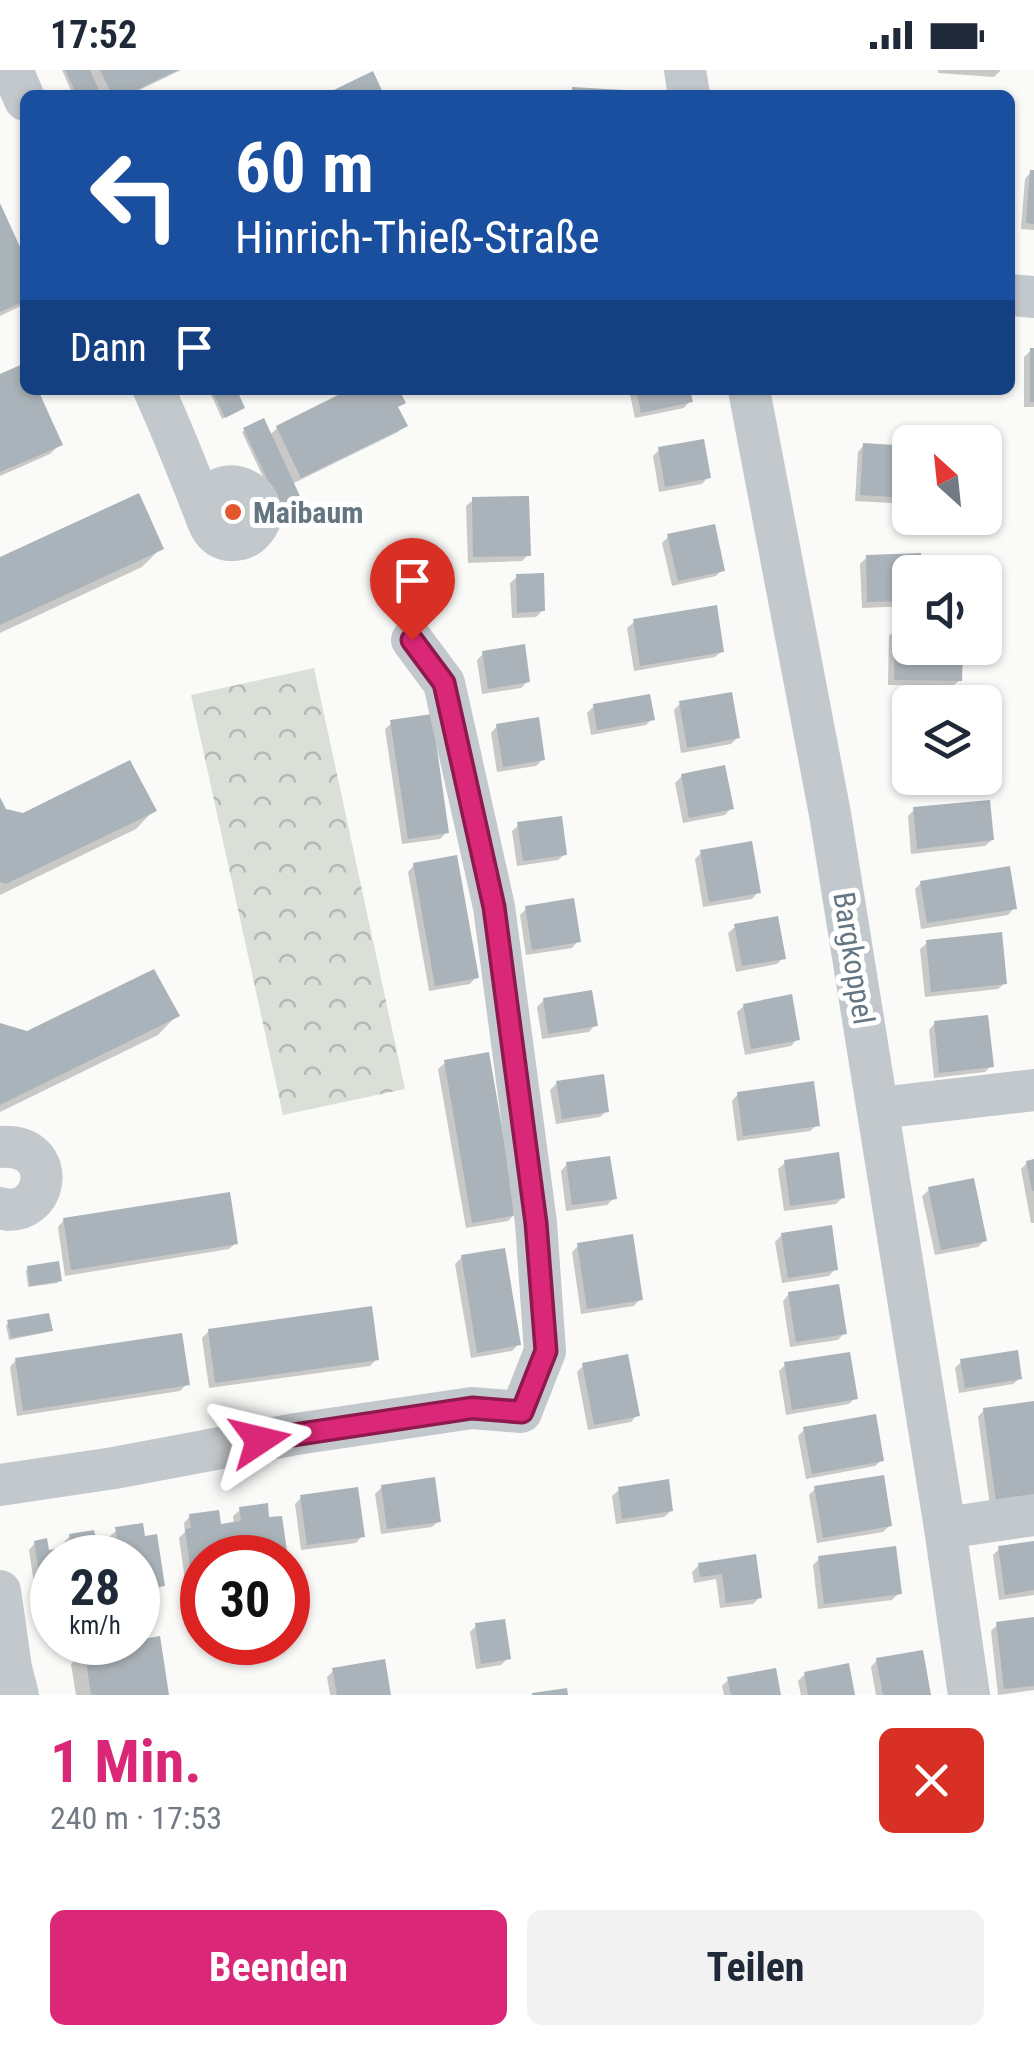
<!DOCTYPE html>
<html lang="de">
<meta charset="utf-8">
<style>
:root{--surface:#fff;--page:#f2f2f3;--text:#1f2937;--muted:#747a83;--accent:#db2777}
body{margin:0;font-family:"Roboto Condensed",sans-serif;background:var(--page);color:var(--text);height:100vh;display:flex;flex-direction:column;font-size:38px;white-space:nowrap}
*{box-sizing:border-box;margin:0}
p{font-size:32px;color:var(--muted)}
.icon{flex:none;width:55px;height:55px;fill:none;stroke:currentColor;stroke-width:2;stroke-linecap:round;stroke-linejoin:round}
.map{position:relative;height:1625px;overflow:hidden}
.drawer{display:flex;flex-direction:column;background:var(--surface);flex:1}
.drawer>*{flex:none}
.banner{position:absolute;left:20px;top:20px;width:995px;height:305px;border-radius:15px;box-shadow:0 2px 8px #0004;background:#1a4fa0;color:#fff;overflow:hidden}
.needle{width:65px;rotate:333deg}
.buttons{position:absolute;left:892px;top:355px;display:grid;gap:20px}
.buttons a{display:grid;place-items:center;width:110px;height:110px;border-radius:15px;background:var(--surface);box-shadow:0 2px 8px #0004;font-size:50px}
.speed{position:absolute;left:30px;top:1465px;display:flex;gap:20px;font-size:50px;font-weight:700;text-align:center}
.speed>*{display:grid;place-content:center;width:130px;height:130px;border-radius:50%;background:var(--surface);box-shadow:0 2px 8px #0004;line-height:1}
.speed small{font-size:25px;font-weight:400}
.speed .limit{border:15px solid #d22;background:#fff;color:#111}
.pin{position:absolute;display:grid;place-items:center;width:85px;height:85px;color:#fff;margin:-102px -42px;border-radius:50% 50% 50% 0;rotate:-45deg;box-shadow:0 0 10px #0007}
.pin .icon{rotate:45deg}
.me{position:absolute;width:110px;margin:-55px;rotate:80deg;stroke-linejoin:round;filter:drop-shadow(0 0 8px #0008)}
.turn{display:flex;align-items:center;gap:35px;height:210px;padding:0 50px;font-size:45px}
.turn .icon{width:130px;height:130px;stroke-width:2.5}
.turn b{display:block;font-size:70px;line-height:85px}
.then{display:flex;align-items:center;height:95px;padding:0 50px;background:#0003;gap:20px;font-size:38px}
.round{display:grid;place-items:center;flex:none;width:105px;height:105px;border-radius:15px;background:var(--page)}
.summary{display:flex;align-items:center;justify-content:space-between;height:170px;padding:0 50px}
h1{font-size:60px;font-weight:700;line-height:75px;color:var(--accent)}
.primary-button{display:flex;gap:20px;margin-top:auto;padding:20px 50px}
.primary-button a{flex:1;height:115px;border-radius:15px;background:var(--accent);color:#fff;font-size:40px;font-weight:700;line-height:115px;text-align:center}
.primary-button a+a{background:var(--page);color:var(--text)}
.status{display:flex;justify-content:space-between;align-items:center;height:70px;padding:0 50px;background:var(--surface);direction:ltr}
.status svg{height:28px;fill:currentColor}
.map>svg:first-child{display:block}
.park{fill:url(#park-crowns)}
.shadow{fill:#0003}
.building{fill:#aab3b9}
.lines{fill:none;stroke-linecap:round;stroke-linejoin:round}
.minor{stroke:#c3c8cc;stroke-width:42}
.route-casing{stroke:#8e194d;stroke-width:25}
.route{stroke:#db2777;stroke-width:18}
.poi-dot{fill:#e4572e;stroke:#fff;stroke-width:4}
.labels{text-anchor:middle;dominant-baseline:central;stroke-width:10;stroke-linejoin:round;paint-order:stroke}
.poi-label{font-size:30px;font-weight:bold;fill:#657683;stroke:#fff;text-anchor:start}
.street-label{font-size:30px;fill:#657683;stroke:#fff}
</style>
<div class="status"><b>17:52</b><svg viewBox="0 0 49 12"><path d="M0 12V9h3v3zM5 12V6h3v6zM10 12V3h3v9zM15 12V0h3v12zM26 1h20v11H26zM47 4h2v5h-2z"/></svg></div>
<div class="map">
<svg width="1034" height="1625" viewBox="0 0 1034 1625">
<defs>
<pattern id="park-crowns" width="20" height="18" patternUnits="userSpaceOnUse" patternTransform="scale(2.5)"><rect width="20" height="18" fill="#dadfd7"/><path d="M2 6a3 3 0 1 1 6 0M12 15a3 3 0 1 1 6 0" fill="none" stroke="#b4b9b4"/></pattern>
</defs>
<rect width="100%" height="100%" fill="#fafaf8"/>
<path class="park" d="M314 598 405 1019 283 1045 191 625Z"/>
<g class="shadow">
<path d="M62 0H181L129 25H73Z"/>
<path d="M938 0H1001L994 7 938 3Z"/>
<path d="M1031 102 1034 103V160L1021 159 1025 109Z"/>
<path d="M0 141 25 196V234L0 246Z"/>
<path d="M1031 280H1034V337H1024V287Z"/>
<path d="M0 307 25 320H36L60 374 50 384 0 406Z"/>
<path d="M209 320H234L240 340 222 349Z"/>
<path d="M353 320H396L402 333 396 339 405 356 398 362 292 414 307 446 286 456 242 362 245 360 269 366 277 358Z"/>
<path d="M629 320H688L690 331 684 338 635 348Z"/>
<path d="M928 320H983L981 322Z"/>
<path d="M864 375 910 378V434L855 431 858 382Z"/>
<path d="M659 380 708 407 702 414 659 422 653 386Z"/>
<path d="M473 430 528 485 522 491 468 493 466 436Z"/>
<path d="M669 466 722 500 716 506 672 516 662 473Z"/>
<path d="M161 478 142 497 0 563V490Z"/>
<path d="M918 486 919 502H910V536L862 538 860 494 867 487Z"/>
<path d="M517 507 543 540 536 547 512 548 510 513Z"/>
<path d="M634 552 722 581 715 587 634 601 627 558Z"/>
<path d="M896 559H910V578H960V610L953 616 888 615 889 566Z"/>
<path d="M484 583 527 612 521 618 482 624 477 590Z"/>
<path d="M680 634 737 668 731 674 681 683 674 640Z"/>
<path d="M910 634V686H904V641Z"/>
<path d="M594 636 652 649 646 655 591 665 587 643Z"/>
<path d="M392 653 447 762 440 769 402 774 385 659Z"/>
<path d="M497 656 543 689 536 696 497 702 491 663Z"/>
<path d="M682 706 731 738 725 745 683 753 675 713Z"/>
<path d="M0 734 4 741 23 746 154 740 136 759 0 825Z"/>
<path d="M914 740 992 770 985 776 911 784 908 746Z"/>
<path d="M519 755 565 784 558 790 517 796 512 761Z"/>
<path d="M701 783 758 822 752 829 703 837 695 789Z"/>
<path d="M414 795 476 907 470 914 429 921 408 802Z"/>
<path d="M921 813 1014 838 1008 845 921 859 915 819Z"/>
<path d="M526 839 578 871 572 878 526 885 520 845Z"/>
<path d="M735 857 783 888 777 894 736 902 728 863Z"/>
<path d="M927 873 1005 913 998 919 925 927 920 879Z"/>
<path d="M544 930 595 955 589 962 542 969 537 937Z"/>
<path d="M744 936 797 969 791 976 745 985 737 942Z"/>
<path d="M176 946 158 965 0 1042V955L27 964Z"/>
<path d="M935 953 991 996 985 1002 934 1008 929 960Z"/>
<path d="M445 993 515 1144 508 1151 466 1158 438 999Z"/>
<path d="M557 1013 607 1041 600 1047 556 1054 550 1020Z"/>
<path d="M738 1024 817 1055 810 1061 737 1071 732 1031Z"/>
<path d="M1034 1091V1153H1031L1021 1099 1027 1093Z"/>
<path d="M785 1093 843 1127 836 1134 784 1141 778 1099Z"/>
<path d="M567 1094 614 1128 607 1135 566 1141 561 1101Z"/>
<path d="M929 1120 984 1171 978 1177 935 1185 922 1126Z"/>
<path d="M64 1150 236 1173 229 1179 65 1206 58 1157Z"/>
<path d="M782 1165 835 1199 829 1206 782 1213 775 1172Z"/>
<path d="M578 1176 640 1229 634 1236 581 1244 572 1182Z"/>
<path d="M462 1187 518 1275 512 1281 471 1288 455 1194Z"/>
<path d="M28 1198 60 1210 57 1213 28 1217 26 1201Z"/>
<path d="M789 1224 844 1263 838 1270 790 1277 783 1231Z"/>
<path d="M9 1253 50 1260 47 1262 9 1270 6 1255Z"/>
<path d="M209 1261 377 1289 370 1296 209 1318 202 1268Z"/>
<path d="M16 1290 187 1314 180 1321 17 1346 10 1297Z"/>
<path d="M961 1292 1020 1308 1013 1314 959 1323 955 1298Z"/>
<path d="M785 1295 855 1328 849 1334 786 1345 779 1301Z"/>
<path d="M583 1296 637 1345 631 1352 588 1360 577 1302Z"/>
<path d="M1034 1334 992 1451 978 1347 984 1340Z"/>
<path d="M805 1359 882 1390 875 1396 806 1409 798 1366Z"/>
<path d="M382 1417 439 1451 432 1457 381 1464 375 1424Z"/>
<path d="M816 1418 889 1456 883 1462 817 1473 809 1425Z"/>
<path d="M619 1420 671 1441 664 1447 616 1454 612 1426Z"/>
<path d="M301 1428 362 1466 356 1473 301 1480 295 1434Z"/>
<path d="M266 1436 202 1488V1514L186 1517 179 1468 185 1462 184 1453 190 1446 219 1457 234 1455 233 1446 240 1440Z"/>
<path d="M117 1460 162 1515 156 1521 138 1524V1488H52V1538L38 1540 29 1480 35 1473 47 1483 64 1480 63 1473 70 1466 95 1475 111 1473 110 1466Z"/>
<path d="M1034 1474V1525L999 1530 993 1485 999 1479Z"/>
<path d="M754 1487 760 1527 753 1534 720 1538 716 1509 694 1513 692 1502 699 1495Z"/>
<path d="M819 1489 899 1523 892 1530 818 1539 813 1495Z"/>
<path d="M1034 1550V1620L998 1625 991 1561 998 1554Z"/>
<path d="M477 1555 508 1588 501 1595 476 1599 470 1562Z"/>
<path d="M85 1581 167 1625H76L71 1594Z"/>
<path d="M877 1590 928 1625H876L871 1597Z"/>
<path d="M334 1600 388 1625H330L327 1607Z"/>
<path d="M805 1604 852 1625H801L798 1611Z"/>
<path d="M729 1609 779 1625H724L722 1616Z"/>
</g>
<g class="building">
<path d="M65 0H90L101 25H77Z"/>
<path d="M100 0H178L126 25H112Z"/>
<path d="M373 1 384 25H324L346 14Z"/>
<path d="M572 17 623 20 622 25H572Z"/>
<path d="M1030 100H1034V154L1026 153Z"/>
<path d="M0 133 25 188V231L0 242Z"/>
<rect x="1030" y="278" width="4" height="54"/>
<path d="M25 293V320H38L63 375 0 402V304Z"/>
<path d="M212 320H237L245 338 225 348Z"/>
<path d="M348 320H399L406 333 398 337 408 356 301 408 276 356Z"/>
<path d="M636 320H690L693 332 641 343Z"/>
<path d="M264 348 310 448 290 457 243 358Z"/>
<path d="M704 369 711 408 665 417 658 377Z"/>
<path d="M863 373 910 376V428L860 425Z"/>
<path d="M139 423 164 479 0 555V487Z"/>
<path d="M529 426 531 486 473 487 472 427Z"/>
<path d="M715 454 725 501 678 511 667 464Z"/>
<path d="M921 483V502H910V531L867 532 866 485Z"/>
<path d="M544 503 545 541 517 543 516 504Z"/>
<path d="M717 535 724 582 640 596 633 549Z"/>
<path d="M895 556 910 557V578H963L962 611 894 610Z"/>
<path d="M525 574 530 612 488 619 482 581Z"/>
<path d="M732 622 740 668 687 678 679 631Z"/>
<path d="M650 624 655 650 597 660 593 634Z"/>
<path d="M432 644 449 763 408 769 390 650Z"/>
<path d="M539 647 545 690 503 697 496 654Z"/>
<path d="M130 690 157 741 6 814 0 812V727L6 739 23 743Z"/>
<path d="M725 695 734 739 689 748 681 704Z"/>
<path d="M990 730 994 770 917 779 913 737Z"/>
<path d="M562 746 567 785 523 791 517 752Z"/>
<path d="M752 771 761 823 709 832 700 780Z"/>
<path d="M457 785 479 908 435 916 413 793Z"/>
<path d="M1010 796 1017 839 927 853 920 811Z"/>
<path d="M574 828 581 872 532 880 525 836Z"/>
<path d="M778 846 786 889 742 896 734 854Z"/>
<path d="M1002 862 1007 914 931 922 926 870Z"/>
<path d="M154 899 180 946 0 1035V953L27 961Z"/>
<path d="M592 920 598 956 548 964 543 928Z"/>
<path d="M792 924 800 970 751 979 743 934Z"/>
<path d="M988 945 994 997 939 1003 934 951Z"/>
<path d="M489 982 517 1145 472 1153 444 990Z"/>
<path d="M604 1004 609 1042 562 1049 556 1011Z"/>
<path d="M814 1011 820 1056 743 1066 737 1022Z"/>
<path d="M839 1082 845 1128 790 1136 784 1090Z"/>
<path d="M610 1086 617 1129 572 1135 566 1092Z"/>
<path d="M1034 1089V1121H1032L1026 1091Z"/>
<path d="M974 1108 987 1171 941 1180 928 1117Z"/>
<path d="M230 1122 238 1174 71 1200 63 1148Z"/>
<path d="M832 1155 838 1200 788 1208 781 1163Z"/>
<path d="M633 1164 643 1230 587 1239 577 1173Z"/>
<path d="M505 1178 521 1275 477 1283 461 1185Z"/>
<path d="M59 1191 62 1211 30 1216 27 1196Z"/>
<path d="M839 1214 847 1264 796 1272 788 1222Z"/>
<path d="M372 1236 379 1290 215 1313 208 1259Z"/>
<path d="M49 1243 53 1261 11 1268 7 1250Z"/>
<path d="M182 1263 190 1315 23 1341 15 1288Z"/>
<path d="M1018 1280 1022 1309 965 1318 960 1289Z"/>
<path d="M850 1282 858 1329 792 1340 784 1292Z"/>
<path d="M628 1284 640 1346 594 1355 582 1293Z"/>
<path d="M1034 1331V1442L998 1446 983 1338Z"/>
<path d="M876 1344 884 1391 812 1404 803 1357Z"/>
<path d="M884 1405 892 1456 823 1468 814 1416Z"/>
<path d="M435 1407 441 1452 387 1459 381 1415Z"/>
<path d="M669 1409 673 1441 622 1449 618 1417Z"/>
<path d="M358 1417 365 1467 307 1475 300 1425Z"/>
<path d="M268 1433 269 1447 282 1446 288 1488H202V1510L192 1512 185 1459 191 1458 189 1444 219 1440 221 1454 233 1452 241 1451 239 1437Z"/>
<path d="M143 1453 145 1466 157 1464 165 1516 138 1520V1488H52V1533L44 1535 34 1471 47 1468 49 1480 71 1476 69 1464 94 1460 97 1473 117 1469 115 1457Z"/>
<path d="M1034 1471V1520L1005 1525 998 1476Z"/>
<path d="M896 1476 902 1524 824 1534 818 1486Z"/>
<path d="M756 1484 762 1528 726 1533 722 1504 700 1507 698 1493Z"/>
<path d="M1034 1547V1616L1004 1619 996 1552Z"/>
<path d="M505 1549 511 1589 481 1594 475 1553Z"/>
<path d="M160 1566 169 1625H91L84 1578 120 1572H138V1570Z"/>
<path d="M923 1580 931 1625H883L876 1588Z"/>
<path d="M385 1589 391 1625H337L332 1598Z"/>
<path d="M849 1593 855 1625H808L804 1602Z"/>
<path d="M776 1598 781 1625H731L727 1607Z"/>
<path d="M567 1618 568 1625H532V1623Z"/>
</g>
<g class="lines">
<g class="minor">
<path d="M12 0 25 30"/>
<path d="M685 0 689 25"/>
<path d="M1010 225 1034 227"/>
<path d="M154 320C172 360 188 400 204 441 206 447 209 457 214 462 225 474 244 472 254 460 280 431 226 396 209 431 207 436 207 441 206 446"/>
<path d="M749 320 830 744 945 1458 969 1625"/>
<path d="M879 1038 1034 1020"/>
<path d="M0 1077C64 1073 46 1152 0 1138"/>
<path d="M0 1415 114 1398 296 1364 472 1338 521 1342 545 1281 536 1153 494 837 444 613 412 570"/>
<path d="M945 1458 1034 1445"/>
<path d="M0 1521 11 1598 18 1625"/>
</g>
</g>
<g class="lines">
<defs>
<path id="route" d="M260 1370 472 1338 522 1342 546 1281 536 1153 494 837 444 613 412 570"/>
</defs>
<use href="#route" class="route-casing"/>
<use href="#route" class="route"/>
</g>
<circle class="poi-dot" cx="233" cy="442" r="10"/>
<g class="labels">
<g class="poi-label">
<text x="253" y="442">Maibaum</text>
</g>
<g class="street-label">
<text transform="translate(854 888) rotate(81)">Bargkoppel</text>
</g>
</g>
</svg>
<div class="buttons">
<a><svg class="needle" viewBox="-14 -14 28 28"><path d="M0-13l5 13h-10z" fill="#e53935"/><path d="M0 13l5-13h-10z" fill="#747a83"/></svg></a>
<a><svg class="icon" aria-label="sound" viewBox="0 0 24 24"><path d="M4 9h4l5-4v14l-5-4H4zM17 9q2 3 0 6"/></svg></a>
<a><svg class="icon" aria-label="layers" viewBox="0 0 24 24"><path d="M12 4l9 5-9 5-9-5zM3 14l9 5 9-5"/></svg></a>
</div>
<div class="speed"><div>28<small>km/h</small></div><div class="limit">30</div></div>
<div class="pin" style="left:412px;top:570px;background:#d93025"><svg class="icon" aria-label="arrive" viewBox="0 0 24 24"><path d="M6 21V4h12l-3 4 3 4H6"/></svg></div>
<svg class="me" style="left:260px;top:1370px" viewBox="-20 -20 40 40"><path d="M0-17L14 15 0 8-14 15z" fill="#db2777" stroke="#fff" stroke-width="4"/></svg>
<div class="banner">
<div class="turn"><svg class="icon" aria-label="left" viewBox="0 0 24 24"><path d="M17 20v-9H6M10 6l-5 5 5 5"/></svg><div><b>60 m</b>Hinrich-Thieß-Straße</div></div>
<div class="then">Dann<svg class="icon" aria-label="arrive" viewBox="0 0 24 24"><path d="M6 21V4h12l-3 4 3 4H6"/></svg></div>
</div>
</div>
<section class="drawer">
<div class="summary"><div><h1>1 Min.</h1><p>240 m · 17:53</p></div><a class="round" style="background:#d93025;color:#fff"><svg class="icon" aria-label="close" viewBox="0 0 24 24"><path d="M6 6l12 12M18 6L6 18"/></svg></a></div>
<div class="primary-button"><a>Beenden</a><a>Teilen</a></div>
</section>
